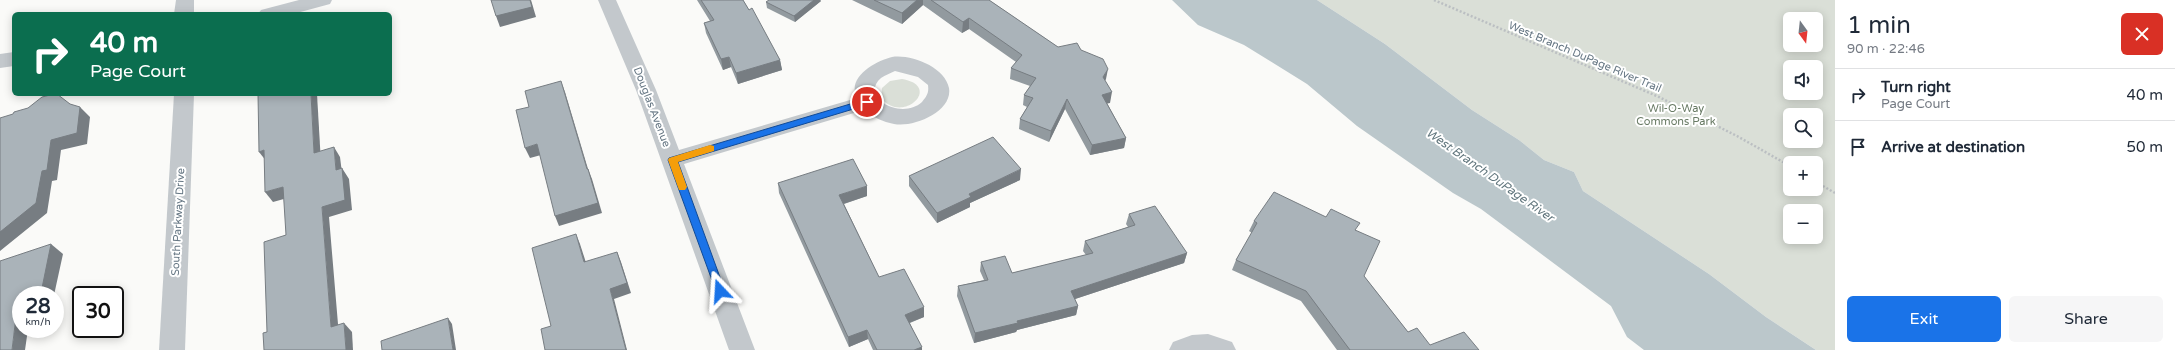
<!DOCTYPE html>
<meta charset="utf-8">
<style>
:root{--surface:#fff;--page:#f6f6f7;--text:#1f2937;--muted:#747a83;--line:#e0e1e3;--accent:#1a73e8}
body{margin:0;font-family:"Varela Round",sans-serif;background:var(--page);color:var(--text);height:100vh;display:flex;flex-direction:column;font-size:15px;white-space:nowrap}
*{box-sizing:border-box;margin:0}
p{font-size:13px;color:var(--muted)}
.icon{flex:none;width:22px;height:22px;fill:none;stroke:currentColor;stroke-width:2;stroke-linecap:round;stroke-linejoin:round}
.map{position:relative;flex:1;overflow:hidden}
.side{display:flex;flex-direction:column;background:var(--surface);width:340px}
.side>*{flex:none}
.guide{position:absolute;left:12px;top:12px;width:380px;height:84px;border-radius:6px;box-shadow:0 2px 10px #0003;background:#0b6e4f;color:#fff;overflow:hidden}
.needle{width:26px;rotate:165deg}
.buttons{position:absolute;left:1783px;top:12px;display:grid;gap:8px}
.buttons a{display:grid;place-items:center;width:40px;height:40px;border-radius:6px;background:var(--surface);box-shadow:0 2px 10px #0003;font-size:20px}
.speed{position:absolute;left:12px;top:286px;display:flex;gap:8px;font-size:20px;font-weight:700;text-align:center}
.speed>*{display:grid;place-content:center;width:52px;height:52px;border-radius:50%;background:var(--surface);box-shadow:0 2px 10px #0003;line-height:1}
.speed small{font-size:10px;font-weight:400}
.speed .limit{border:2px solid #111;border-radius:6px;background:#fff;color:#111}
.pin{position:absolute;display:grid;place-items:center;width:34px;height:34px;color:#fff;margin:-17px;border:2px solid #fff;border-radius:50%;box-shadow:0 1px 4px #0007}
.me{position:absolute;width:44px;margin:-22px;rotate:340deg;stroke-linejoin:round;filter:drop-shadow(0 0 3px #0008)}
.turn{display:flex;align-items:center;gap:14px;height:84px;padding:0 12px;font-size:18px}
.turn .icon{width:52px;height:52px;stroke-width:2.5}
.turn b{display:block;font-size:28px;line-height:34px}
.round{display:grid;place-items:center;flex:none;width:42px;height:42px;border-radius:6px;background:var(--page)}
.head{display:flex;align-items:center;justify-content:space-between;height:68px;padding:0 12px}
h1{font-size:24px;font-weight:600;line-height:30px}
.action{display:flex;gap:8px;margin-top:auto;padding:8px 12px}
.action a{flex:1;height:46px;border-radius:6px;background:var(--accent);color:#fff;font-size:16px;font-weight:600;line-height:46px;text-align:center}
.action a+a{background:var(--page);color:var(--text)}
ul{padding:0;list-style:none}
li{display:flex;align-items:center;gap:12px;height:52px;padding:0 12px;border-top:1px solid var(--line)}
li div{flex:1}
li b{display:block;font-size:15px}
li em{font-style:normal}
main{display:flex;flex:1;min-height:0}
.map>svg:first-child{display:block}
.green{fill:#dadfd7;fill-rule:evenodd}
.water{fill:#bbc7cb}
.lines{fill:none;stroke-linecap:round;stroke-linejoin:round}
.path{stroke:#bbbfc2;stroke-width:2.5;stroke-dasharray:2 2;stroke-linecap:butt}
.minor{fill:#c3c8cc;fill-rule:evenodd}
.wall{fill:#929a9f}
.shaded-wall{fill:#777d82}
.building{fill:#aab3b9;stroke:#777d82}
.route{fill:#1a73e8;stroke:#114b97}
.slow{fill:#f59e0b}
.labels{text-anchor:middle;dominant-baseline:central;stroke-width:4;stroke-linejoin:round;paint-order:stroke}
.street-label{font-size:11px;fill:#657683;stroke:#fff}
.park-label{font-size:11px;fill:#687a64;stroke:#fff}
.water-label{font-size:12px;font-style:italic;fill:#60757c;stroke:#fff}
</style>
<main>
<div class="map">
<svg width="1835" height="350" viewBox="0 0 1835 350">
<rect width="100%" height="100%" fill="#fafaf8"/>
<g class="green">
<path d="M1317 0H1835V350H1816L1810 346 1766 317 1709 274 1583 191 1574 172 1544 160 1519 140 1472 110 1385 44ZM1790 19H1816V45H1790ZM1790 67H1816V93H1790ZM1790 115H1816V141H1790ZM1790 163H1816V189H1790ZM1790 211H1816V237H1790Z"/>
<path d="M902 79C943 86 903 125 881 98L882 88 890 81Z"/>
</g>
<path class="water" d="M1172 0H1317L1385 44 1472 110 1519 140 1544 160 1574 172 1583 191 1709 274 1766 317 1816 350H1644L1627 337 1611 306 1481 209 1453 193 1357 126 1307 84 1244 45 1198 25Z"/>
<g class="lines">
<g class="path">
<path d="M1434 0 1659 97 1737 136 1790 166"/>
<path d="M1816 182 1835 193"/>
</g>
<g class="minor">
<path d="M176 0H194V14H174Z"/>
<path d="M299 0H332L330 4 293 14H258L261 10Z"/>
<path d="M598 0H616L656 90 679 150 857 98C846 77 876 61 892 57 911 54 945 67 949 88 953 112 913 128 894 124 883 122 873 117 864 110L684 164 755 350H729L636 90ZM895 71 918 77 928 85C929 93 927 96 922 102 901 121 859 97 881 78 885 75 891 73 895 71Z"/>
<path d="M14 52V66L0 68V54Z"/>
<path d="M174 94H194L185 350H159Z"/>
<path d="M1208 334 1232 342 1236 350H1169L1173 342 1192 335Z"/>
</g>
</g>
<g class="wall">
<path d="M697 0H743L780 60 782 70 738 84 731 67 723 70 706 33 704 23 710 21Z"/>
<path d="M769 0H820L821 1 795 22 767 8 766 2Z"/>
<path d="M852 0H989L1058 47 1081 50 1106 79 1105 80 1110 103H1107L1126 138 1124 148 1090 155 1065 109 1049 142 1019 129 1020 119 1027 107 1023 105 1024 95 1030 86 1010 79 1011 68 1016 62 969 29 962 33 923 5 902 24Z"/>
<path d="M909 176 1020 180 970 203V207L937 223 909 186Z"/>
<path d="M778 183 867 196 844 204 879 277 924 317 910 323 922 350H873L868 339 849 347 779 193Z"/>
<path d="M1129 214 1187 253 1184 263 1075 299 1078 306 1076 315 1017 330 1016 332 974 343 957 296 958 286 984 280 980 271 981 262 1012 273 1086 255 1083 251 1085 241 1128 227 1126 224Z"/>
<path d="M1254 221 1356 230 1364 276 1408 332 1430 345 1479 350H1337L1301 301 1232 270 1236 260 1252 233 1249 231Z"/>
</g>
<g class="shaded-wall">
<path d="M531 0 536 17 500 27 496 16Z"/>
<path d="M814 0H820L821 1 795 22 794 16Z"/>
<path d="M917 0H923V5L902 24V13Z"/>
<path d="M969 18V29L962 33 963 22Z"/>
<path d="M729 57 731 67 723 70 721 59Z"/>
<path d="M780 60 782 70 738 84 736 73Z"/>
<path d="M1108 69 1106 79 1101 87 1103 77Z"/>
<path d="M561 81 565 92 591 179 587 169Z"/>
<path d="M1112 92 1110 103 1100 105 1102 95Z"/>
<path d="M311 94H317L321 163 314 153Z"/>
<path d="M1067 99 1065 109 1049 142 1051 131Z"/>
<path d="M80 107 90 117 87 144 61 150 57 180 52 181 47 213 0 251V232L42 171 51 140Z"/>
<path d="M1126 138 1124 148 1090 155 1092 145Z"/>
<path d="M537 144 541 155 530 158 525 148Z"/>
<path d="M334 147 340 157 343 181 336 170Z"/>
<path d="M264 150 267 162 259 152Z"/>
<path d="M342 168 349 179 352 210 329 217 339 336 331 327 322 207Z"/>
<path d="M588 169 592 179 602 213 559 226 555 216Z"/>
<path d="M1021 169 1020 180 970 203V207L937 223V213L969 194Z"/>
<path d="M867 186V196L840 205 839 195Z"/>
<path d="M283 187 291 197 273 202 265 192Z"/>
<path d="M576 234 580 244 589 272 584 262Z"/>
<path d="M51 244 63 254 54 295H33Z"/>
<path d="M617 252 621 262 631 293 614 299 627 350H626L610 289Z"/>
<path d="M1187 253 1184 263 1069 301 1071 291Z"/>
<path d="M21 299V329H28L25 350H12L18 300Z"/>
<path d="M1078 306 1076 315 1017 330 1016 332 974 343 975 333 1017 321Z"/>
<path d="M924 307V317L906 324 905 315Z"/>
<path d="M448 318 452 324 456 350H453Z"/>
<path d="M344 323 352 332 353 350H346Z"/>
<path d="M867 330 868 339 849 347 848 337Z"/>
<path d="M922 347V350H914Z"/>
</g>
<g class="building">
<path d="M491 0H530L532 7 496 16Z"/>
<path d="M701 0H743L749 10 752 8 780 60 736 73 729 57 721 59 704 23 714 20Z"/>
<path d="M769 0H814L794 16 766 2Z"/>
<path d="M874 0H917L902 13Z"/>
<path d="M931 0H989L1058 47 1077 43 1081 50 1103 59 1108 69 1103 77 1112 92 1102 95 1126 138 1092 145 1067 99 1051 131 1020 119 1033 98 1024 95 1036 78 1011 68 1022 55 969 18 963 22Z"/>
<path d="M561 81 587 169H588L598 203 555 216 537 144 525 148 516 110 529 107 525 91Z"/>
<path d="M54 94H57L70 104 80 107 77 133 51 140 47 170 42 171 36 203 0 232V118L13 114 14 112 28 108 42 97Z"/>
<path d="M258 94H311L314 153 334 147 336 170 342 168 345 200 322 207 331 327 344 323 346 350H264L263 333 267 332 264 242 286 235 283 187 265 192 264 150 259 152Z"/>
<path d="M993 137 1021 169 969 194 971 197 937 213 909 176Z"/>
<path d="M853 159 867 186 839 195 879 277 904 269 924 307 905 315 922 347 914 350H877L867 330 848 337 778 183Z"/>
<path d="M1274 192 1326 217 1331 209 1360 223 1355 230 1380 241 1364 276 1408 332 1417 328 1430 345 1464 332 1479 350H1350L1306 291 1236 260 1257 223 1254 221Z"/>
<path d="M1155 206 1187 253 1071 291 1078 306 1017 321 1018 323 975 333 958 286 988 280 981 262 1005 256 1012 273 1093 253 1085 241 1135 225 1129 214Z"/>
<path d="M576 234 584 262 617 252 627 283 610 289 626 350H545L541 329 551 326 532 248Z"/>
<path d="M51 244 41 293 33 295H21V299L18 300 12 350H0V261Z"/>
<path d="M448 318 453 350H382L381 341Z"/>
</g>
<path class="route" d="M867 99 871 102 870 104 678 162 725 291 724 294H717L668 160 669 158Z"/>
<path class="slow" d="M710 145 714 146V151L678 162 687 187 685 190H679L668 160 669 158Z"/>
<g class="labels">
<g class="street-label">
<text transform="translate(1585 57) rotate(23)">West Branch DuPage River Trail</text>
<text transform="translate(652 107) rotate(69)">Douglas Avenue</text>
<text transform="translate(178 222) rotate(-87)">South Parkway Drive</text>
</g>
<g class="park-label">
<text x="1676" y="108">Wil-O-Way<tspan x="1676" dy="13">Commons Park</tspan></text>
</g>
<g class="water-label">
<text transform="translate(1490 175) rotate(35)">West Branch DuPage River</text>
</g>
</g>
</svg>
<div class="buttons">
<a><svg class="needle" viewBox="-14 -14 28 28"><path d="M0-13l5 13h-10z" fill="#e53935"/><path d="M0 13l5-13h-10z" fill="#747a83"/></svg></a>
<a><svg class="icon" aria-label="sound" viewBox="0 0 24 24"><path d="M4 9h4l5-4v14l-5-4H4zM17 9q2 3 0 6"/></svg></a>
<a><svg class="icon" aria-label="search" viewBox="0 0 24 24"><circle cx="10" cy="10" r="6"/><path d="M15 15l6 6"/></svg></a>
<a>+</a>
<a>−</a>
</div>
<div class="speed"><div>28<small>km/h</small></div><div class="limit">30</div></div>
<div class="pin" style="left:867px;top:102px;background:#d93025"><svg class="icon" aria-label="arrive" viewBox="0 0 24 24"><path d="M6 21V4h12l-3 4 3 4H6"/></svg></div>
<svg class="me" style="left:720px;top:291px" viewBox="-20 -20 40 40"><path d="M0-17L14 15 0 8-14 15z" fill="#1a73e8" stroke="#fff" stroke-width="4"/></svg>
<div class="guide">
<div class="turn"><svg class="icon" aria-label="right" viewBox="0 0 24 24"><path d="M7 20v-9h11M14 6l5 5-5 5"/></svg><div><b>40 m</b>Page Court</div></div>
</div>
</div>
<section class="side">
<div class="head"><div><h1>1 min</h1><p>90 m · 22:46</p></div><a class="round" style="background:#d93025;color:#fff"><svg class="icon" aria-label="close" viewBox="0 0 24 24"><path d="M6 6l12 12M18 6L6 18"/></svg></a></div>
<ul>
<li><svg class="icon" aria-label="right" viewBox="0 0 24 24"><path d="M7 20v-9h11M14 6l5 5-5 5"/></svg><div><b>Turn right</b><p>Page Court</p></div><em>40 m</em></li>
<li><svg class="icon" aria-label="arrive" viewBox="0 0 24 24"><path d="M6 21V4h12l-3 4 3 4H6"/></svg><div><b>Arrive at destination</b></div><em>50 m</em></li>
</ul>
<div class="action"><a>Exit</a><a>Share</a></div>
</section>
</main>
